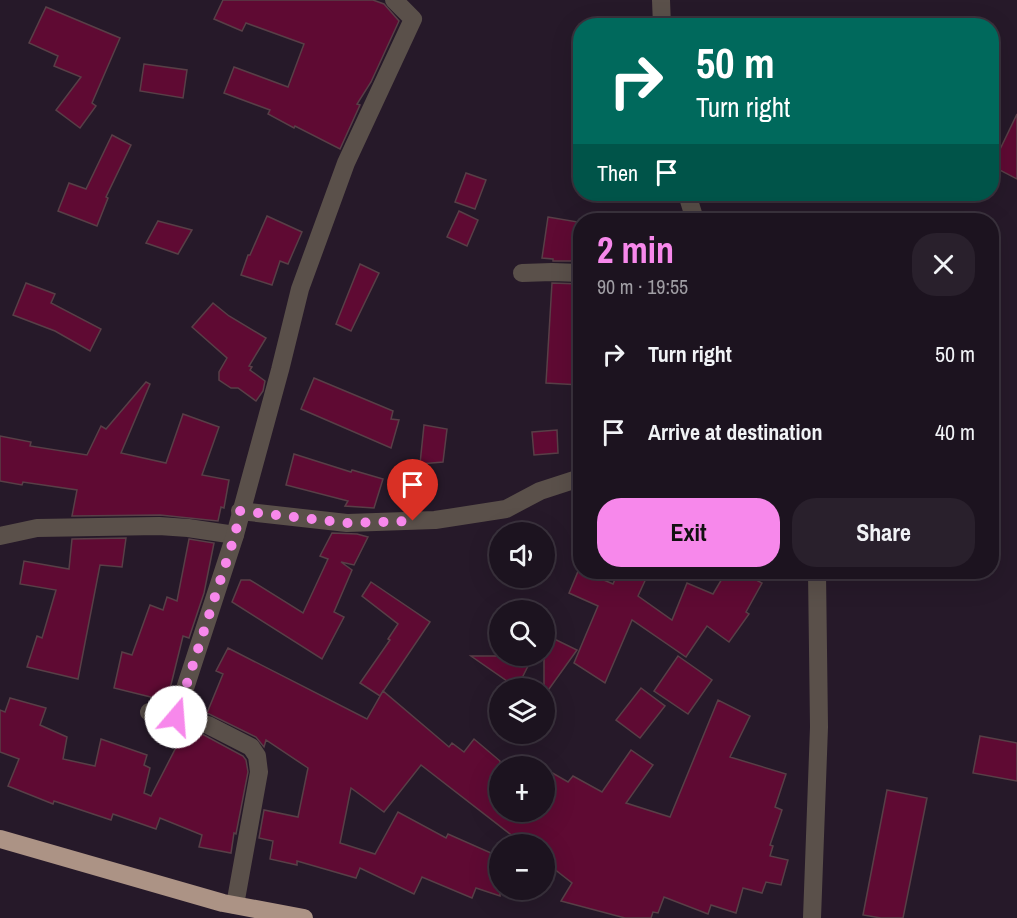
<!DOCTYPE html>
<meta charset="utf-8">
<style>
:root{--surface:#1c131f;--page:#29202c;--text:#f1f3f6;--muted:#a09ea4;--line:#3a323d;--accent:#f788eb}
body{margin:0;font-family:"Archivo Narrow",sans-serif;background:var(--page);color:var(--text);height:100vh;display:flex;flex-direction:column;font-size:22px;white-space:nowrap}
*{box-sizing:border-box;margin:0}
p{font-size:20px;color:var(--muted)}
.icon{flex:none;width:33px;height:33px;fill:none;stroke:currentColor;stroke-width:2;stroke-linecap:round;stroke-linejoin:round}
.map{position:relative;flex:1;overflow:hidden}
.side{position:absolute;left:573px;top:213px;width:426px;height:366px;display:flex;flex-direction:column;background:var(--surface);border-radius:24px;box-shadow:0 6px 24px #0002,0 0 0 2px var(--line)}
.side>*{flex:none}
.guide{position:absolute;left:573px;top:18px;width:426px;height:183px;border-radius:24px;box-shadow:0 6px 24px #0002,0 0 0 2px var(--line);background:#00695c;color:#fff;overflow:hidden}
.buttons{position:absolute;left:489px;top:522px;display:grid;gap:12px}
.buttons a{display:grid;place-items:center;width:66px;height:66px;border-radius:50%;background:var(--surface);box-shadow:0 6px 24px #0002,0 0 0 2px var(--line);font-size:30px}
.pin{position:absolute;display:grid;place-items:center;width:51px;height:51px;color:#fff;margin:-62px -26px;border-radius:50% 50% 50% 0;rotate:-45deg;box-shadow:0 0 6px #0007}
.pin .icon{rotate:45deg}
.me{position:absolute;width:66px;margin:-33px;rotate:18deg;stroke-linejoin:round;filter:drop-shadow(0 0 4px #0008)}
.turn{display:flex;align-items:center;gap:21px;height:126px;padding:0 24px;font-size:27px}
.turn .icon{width:78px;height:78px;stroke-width:2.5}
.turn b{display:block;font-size:42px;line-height:51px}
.then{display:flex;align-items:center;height:57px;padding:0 24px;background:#0003;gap:12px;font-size:22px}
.round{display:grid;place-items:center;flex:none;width:63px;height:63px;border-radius:24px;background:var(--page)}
.headline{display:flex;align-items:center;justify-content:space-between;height:102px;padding:0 24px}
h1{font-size:36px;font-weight:700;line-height:45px;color:var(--accent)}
.cta{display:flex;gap:12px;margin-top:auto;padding:12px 24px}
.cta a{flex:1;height:69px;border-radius:24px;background:var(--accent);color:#111;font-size:24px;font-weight:700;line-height:69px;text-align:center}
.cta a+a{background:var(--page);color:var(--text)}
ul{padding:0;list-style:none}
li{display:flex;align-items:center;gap:18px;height:78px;padding:0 24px}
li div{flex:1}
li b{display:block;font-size:22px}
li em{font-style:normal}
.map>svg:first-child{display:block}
.building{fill:#5f0a33;stroke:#583f47;stroke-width:1.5}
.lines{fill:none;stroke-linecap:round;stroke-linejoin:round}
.street{stroke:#5a504a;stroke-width:18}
.highway{stroke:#ac9385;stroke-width:18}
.route{stroke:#f788eb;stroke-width:10;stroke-dasharray:0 18}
</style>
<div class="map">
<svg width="1017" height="918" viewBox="0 0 1017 918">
<rect width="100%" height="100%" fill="#261929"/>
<g class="building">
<path d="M223 0H373L384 4 399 21 371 82 357 104 360 105 340 149 295 126 294 128 268 114 270 110 224 93 234 67 288 87 304 44 246 23 242 31 214 19Z"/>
<path d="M46 7 120 38 92 103 96 106 80 128 56 110 81 77 54 66 58 56 29 43Z"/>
<path d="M144 64 187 70 183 98 140 91Z"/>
<path d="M1017 114V179L992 166Z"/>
<path d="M112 135 131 145 106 197 108 198 97 226 58 211 69 183 86 189Z"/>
<path d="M466 173 486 180 475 209 455 202Z"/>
<path d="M459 211 478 220 467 246 447 237Z"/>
<path d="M267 216 302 232 288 264 280 261 272 285 241 275 248 255H250Z"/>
<path d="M548 217 578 222 572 261H553V259L542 258Z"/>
<path d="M158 221 192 230 178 254 146 243Z"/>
<path d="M360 264 379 273 351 331 336 324Z"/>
<path d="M26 283 55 294 51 303 101 329 90 351 55 331 13 315Z"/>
<path d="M552 283 580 284V385L546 383Z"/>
<path d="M213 303 229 316 266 338 249 366 252 367 250 370 265 381 263 391 256 401 238 388H231L219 380V372L227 358 192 327Z"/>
<path d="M314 378 393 411 391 419 399 420 391 448 301 409Z"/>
<path d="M146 382 150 384 121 453 166 463 183 414 219 427 202 475 229 480 224 508 221 507 218 521 160 515 72 516 77 490 23 482 22 485 0 481V436L31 442 30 446 87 455 101 426 106 429Z"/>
<path d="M424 425 447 429 443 462 420 464Z"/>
<path d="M557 430 558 453 534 455 532 432Z"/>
<path d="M294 454 351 472 352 470 383 479 374 508 345 506 348 501 286 485Z"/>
<path d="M332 533 357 534 368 537 354 565 341 562 352 570 334 612 344 617 322 659 232 602 241 580H250L303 613 328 559 320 556Z"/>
<path d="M126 538 122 567 100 565 78 679 27 667 37 636 42 638 56 590 20 584 24 561 69 569 72 539Z"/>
<path d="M189 539 214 543 204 593 189 638 183 636 167 701 114 688 122 652 132 655 150 605 163 610 167 597 177 601Z"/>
<path d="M579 569 580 572H585L613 584 618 572H649L638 596 672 620 687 583 713 594 726 572H741L762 583 746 612 749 614 729 642 707 626 686 657 632 620 605 683 574 663 598 606 569 593Z"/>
<path d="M371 582 430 622 380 696 360 683 390 640 388 639 398 624 362 596Z"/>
<path d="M544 634 577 650 544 696Z"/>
<path d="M228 648 367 719 383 691 449 747 452 743 464 752 474 739 500 761V812H544V768L568 782 573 776 602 792 631 750 653 765 626 803 670 817 718 700 750 716 730 757 786 774 775 807 782 810 770 845 773 846 770 856 788 860 781 885 766 882 762 893 743 888 736 913 711 905 708 914 664 897 658 913 653 912 651 918H625L561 901 572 883 544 861V844H523L421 765 384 812 351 788 340 843 375 854 398 812 446 838 448 834 500 857V896L476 888 472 898 422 877 414 894 360 868 356 878 297 861V865L270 859 273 841 259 838 264 810 298 817 308 768 266 740 264 747 256 737 207 713 223 674 216 671Z"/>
<path d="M471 656H533L517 688Z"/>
<path d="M678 656 712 680 688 714 654 691Z"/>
<path d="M641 688 665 706 640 738 616 720Z"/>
<path d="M10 698 46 708 40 725 67 737 63 759 95 766 101 739 147 755 144 765 150 768 144 793 151 796 185 730 204 735 243 756 246 760 248 772 236 834 234 833 231 853 199 847 202 835 160 818 156 829 113 814 111 820 54 801 53 804 8 786 19 759 0 752V710L5 712Z"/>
<path d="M980 736 1017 743V781L973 773Z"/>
<path d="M887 790 927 798 903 918H881L863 915Z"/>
</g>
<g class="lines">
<g class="street">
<path d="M661 0 662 26"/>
<path d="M687 194 695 220"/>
<path d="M522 273 552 272 580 273"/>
<path d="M240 511 347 523 435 520 506 509 540 491 580 478"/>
<path d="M0 536 37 528 159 526 188 528 235 535"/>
<path d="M149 712 185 718 208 725 251 747 257 756 259 772 235 905"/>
<path d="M176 716 235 535 280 370 300 289 346 163 413 19 394 0"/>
<path d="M812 918 819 727 817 572"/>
</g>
<path class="highway" d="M0 839 223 903 304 918"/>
</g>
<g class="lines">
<path class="route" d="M176 717 235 535 240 511 347 523 413 521"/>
</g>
</svg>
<div class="buttons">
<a><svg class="icon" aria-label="sound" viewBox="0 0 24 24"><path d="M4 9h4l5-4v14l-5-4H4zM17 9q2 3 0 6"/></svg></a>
<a><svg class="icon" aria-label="search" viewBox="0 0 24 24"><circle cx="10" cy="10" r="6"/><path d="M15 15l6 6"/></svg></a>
<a><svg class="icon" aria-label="layers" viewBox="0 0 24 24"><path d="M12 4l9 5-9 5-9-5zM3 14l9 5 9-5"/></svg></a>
<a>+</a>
<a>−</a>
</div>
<div class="pin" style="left:413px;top:521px;background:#d93025"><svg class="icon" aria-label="arrive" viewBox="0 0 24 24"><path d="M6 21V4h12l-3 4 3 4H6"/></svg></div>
<svg class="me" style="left:176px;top:717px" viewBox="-20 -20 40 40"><circle r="19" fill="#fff"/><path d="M0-13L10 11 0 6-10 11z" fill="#f788eb"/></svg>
<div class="guide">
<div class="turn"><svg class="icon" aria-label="right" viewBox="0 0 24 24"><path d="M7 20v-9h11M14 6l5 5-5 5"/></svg><div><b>50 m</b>Turn right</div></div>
<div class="then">Then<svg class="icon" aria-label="arrive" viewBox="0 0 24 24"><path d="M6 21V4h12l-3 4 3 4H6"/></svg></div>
</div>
<section class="side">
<div class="headline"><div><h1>2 min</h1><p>90 m · 19:55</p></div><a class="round"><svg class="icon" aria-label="close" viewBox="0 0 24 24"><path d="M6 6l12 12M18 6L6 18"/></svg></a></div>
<ul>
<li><svg class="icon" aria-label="right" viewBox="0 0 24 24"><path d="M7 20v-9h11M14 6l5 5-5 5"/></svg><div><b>Turn right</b></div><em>50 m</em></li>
<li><svg class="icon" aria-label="arrive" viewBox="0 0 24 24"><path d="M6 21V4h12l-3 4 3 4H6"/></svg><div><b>Arrive at destination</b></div><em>40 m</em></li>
</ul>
<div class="cta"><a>Exit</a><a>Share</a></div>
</section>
</div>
